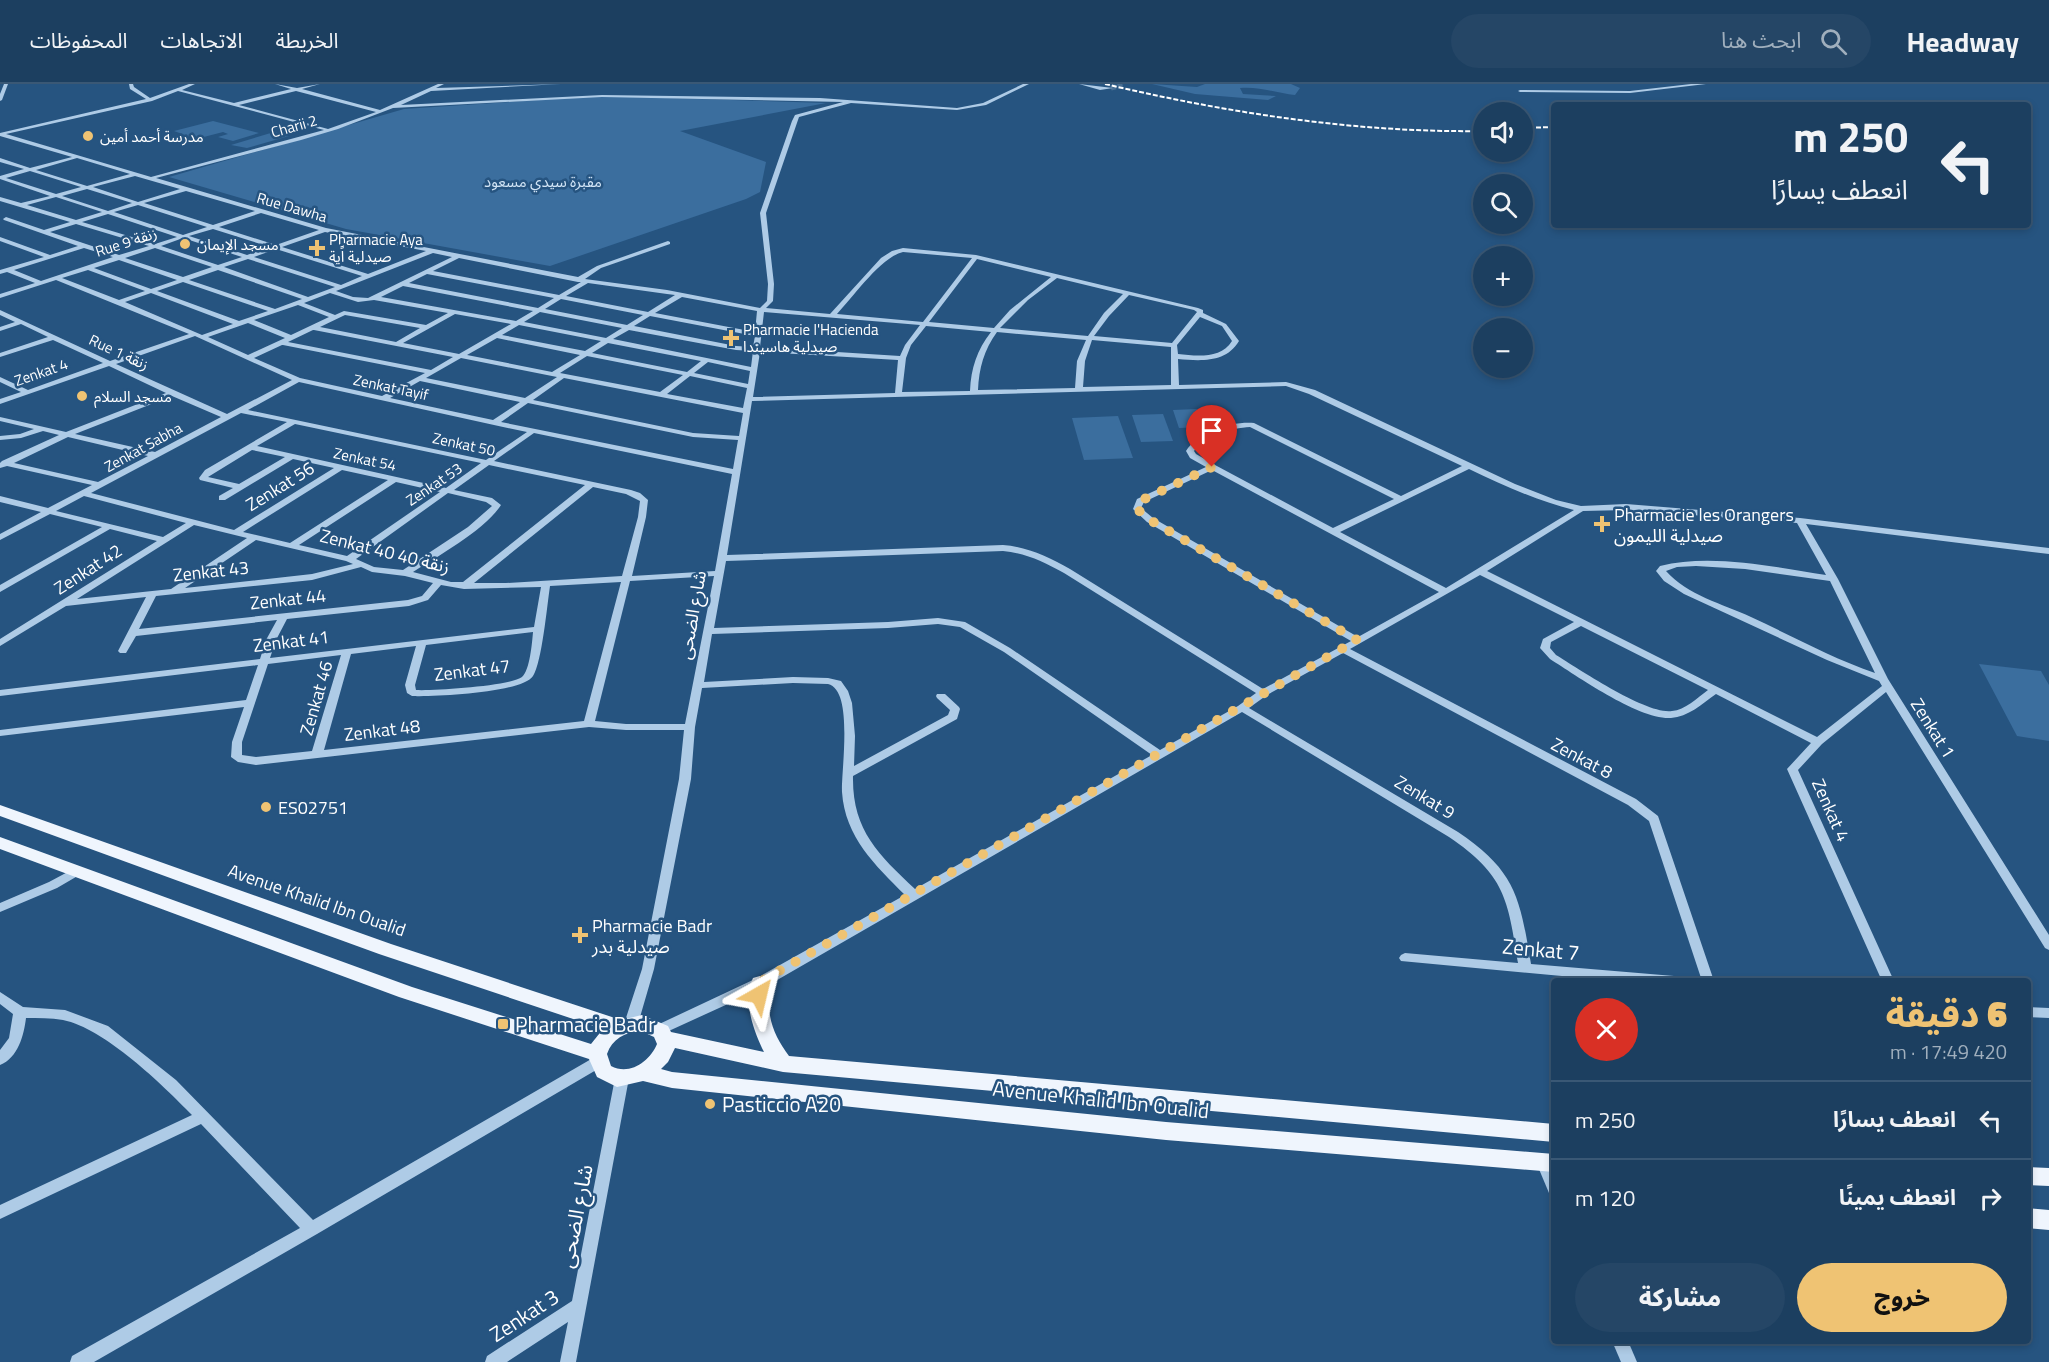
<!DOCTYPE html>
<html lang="ar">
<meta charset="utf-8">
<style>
:root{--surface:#1c3f60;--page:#254666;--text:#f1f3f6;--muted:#a0afbd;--line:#3a5875;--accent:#efc373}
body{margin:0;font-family:"Titillium Web","Noto Sans Arabic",sans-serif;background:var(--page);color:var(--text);direction:rtl;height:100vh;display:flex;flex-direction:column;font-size:22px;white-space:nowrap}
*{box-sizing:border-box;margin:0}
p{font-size:20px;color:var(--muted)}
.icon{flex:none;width:33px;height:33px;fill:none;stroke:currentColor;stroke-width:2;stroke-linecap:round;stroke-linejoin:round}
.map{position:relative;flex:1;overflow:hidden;direction:ltr}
.sheet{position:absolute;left:1551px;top:894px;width:480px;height:366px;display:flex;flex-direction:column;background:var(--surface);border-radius:6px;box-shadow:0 3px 9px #0003,0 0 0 2px var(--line);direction:rtl}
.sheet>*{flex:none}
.hud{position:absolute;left:1551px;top:18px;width:480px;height:126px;border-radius:6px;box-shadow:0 3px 9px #0003,0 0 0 2px var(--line);direction:rtl;background:#1c3f60;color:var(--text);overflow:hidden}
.fabs{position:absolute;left:1473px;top:18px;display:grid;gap:12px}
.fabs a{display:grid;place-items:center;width:60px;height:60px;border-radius:50%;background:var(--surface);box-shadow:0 3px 9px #0003,0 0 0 2px var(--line);font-size:30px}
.pin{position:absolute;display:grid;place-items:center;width:51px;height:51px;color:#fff;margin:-62px -26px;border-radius:50% 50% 50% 0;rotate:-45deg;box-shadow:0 0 6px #0007}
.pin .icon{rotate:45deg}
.me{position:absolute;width:66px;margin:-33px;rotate:37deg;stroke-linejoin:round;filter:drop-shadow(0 0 4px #0008)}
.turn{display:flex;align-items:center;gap:21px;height:126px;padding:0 24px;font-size:27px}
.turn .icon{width:78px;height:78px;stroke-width:2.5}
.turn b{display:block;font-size:42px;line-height:51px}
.round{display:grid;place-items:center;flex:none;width:63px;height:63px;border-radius:32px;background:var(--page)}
.head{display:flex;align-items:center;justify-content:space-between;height:102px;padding:0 24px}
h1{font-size:36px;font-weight:800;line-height:45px;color:var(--accent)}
.button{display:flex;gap:12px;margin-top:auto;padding:12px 24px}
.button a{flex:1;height:69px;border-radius:36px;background:var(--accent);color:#111;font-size:24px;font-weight:800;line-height:69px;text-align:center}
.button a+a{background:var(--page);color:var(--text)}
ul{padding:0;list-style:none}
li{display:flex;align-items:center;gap:18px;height:78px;padding:0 24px;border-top:2px solid var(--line)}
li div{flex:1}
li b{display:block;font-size:22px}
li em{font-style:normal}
header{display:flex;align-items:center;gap:36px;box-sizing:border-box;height:84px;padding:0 30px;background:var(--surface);border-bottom:2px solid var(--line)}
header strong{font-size:28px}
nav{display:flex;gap:33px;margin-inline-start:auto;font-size:21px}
.search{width:420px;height:54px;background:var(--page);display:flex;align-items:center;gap:15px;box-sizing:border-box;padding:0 21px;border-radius:33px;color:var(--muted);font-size:22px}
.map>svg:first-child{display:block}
.green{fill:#3b6e9e}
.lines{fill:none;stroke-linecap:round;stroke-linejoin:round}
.minor-tunnel{stroke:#476e93;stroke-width:5;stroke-dasharray:5 2;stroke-linecap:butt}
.minor{fill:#aecbe6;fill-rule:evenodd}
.major{fill:#eff5fd;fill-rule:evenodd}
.rail{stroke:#fff;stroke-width:2;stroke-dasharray:5 2;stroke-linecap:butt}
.route{stroke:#efc373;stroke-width:10;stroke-dasharray:0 18}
.poi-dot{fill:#efc373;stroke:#265480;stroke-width:2}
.labels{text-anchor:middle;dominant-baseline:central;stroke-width:5;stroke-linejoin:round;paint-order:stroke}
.far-street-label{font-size:15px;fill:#fff;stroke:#265480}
.far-poi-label{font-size:15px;fill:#fff;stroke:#265480;text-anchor:start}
.far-park-label{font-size:15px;fill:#d1e4f5;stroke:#265480}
.street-label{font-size:18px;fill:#fff;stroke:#265480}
.poi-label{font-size:18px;fill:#fff;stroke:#265480;text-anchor:start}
.near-street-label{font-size:21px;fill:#fff;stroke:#265480}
.near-poi-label{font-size:21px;fill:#fff;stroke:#265480;text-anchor:start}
</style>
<header>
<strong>Headway</strong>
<div class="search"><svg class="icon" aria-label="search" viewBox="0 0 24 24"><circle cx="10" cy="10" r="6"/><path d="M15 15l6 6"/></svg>ابحث هنا</div>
<nav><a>الخريطة</a><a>الاتجاهات</a><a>المحفوظات</a></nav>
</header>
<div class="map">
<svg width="2049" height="1278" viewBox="0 0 2049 1278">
<rect width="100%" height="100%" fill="#265480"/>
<g class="green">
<path d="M1152 0 1197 3 1205 0H1291L1300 4 1295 11C1277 9 1258 2 1240 4L1243 10 1276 12 1268 16 1195 10Z"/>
<path d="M600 12 826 19 680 47 766 78 760 108 746 115 550 182 346 145 169 93 404 25Z"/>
<path d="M213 37 259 49 233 57 218 53 228 50 223 48 196 55 174 47Z"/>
<path d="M274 48 289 52 247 64 231 61Z"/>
<path d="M1197 325 1203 343 1179 344 1173 326Z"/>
<path d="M1163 330 1173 357 1141 358 1132 331Z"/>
<path d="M1118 332 1133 374 1084 376 1072 334Z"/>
<path d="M1979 580 2041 587 2049 601V657L2017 652Z"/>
</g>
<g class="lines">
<path class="minor-tunnel" d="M1111 4 1123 1"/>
<g class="minor">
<path d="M4 0H8L2 16 0 17V10Z"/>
<path d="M129 0H133L134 3 150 14 189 0H195L182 6 234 19 291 5 275 0 297 4 320 0 302 5 380 26 438 0H444L436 4 561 0 431 7 401 21 602 11 820 14 957 24 983 19 1023 0H1029L986 21 957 26 851 19 799 33 766 129 774 200 773 217 766 224 830 230 881 174 892 167 903 164 976 171 1198 224 1203 226V229L1226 240 1239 257C1226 279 1201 277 1178 275L1179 301 1286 298 1315 306 1515 400 1556 416 1581 422 1626 420 1800 434 2049 464V470L1806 440 1838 495 1888 595 2049 851V866L2045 864 1886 608 1822 660 1798 686 1894 897H1882L1787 685 1811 659 1716 610C1702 620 1688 633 1671 634 1639 636 1577 592 1550 575L1540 564 1543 555 1574 538 1480 491 1350 565 1636 715 1658 732 1714 897H1702L1649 737 1628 721 1343 569 1267 611 1249 624 1458 748C1516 787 1520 814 1531 880L1674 892 1679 893 1680 897H1616L1401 877 1399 874 1401 871 1405 869 1518 879C1508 815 1505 791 1449 753L1242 628 765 903 660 951 655 950 653 946 655 942 755 895 905 811C875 781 845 753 842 708 841 686 854 606 828 600L793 599 702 604 695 643 691 695 654 885 638 940 636 944 631 945 626 944 624 940 642 885 679 695 684 646H626L589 643 256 681 238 678 231 673 232 658 244 623 0 652V646L246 616 258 581 0 612V606L260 575 266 556 277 536 136 552 126 569H120L118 567 146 513 66 522 0 562V555L157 457 110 445 0 508V501L102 443 50 430 0 456V450L41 428 0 418V412L48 424 92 401 7 382 0 384V379L2 377 59 351 43 347 21 354 0 356V352L20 350 34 345 0 337V333L66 348 166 309 109 282 0 320V315L21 308 0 298V293L28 306 103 279 53 256 0 273V269L48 253 21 240 0 247V243L15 238 0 231V226L110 277 189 250 56 196 0 214V210L35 199 7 188 0 190V186L44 173 0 157V153L50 171 78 162 4 136 3 135 6 133 44 146 70 138 0 117V113L21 119 50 112 0 95V92L24 85 0 78V74L30 84 72 73 0 52V49L146 15 130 5ZM178 7 324 46 151 93 6 50 152 17ZM296 7 376 28 328 45 239 21ZM602 13 843 18 795 31 792 37 760 129 768 200 767 217 760 224 667 206 585 195 601 184 670 160V158L668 157 597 182 578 193 326 144 156 94 301 56 338 45 393 24ZM77 74 130 90 87 102 36 86ZM30 87 81 103 56 110 6 94ZM135 92 180 105 138 118 93 103ZM87 105 132 119 108 127 62 112ZM186 107 255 127 213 141 144 119ZM56 113 102 128 76 136 27 121ZM138 121 207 143 183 151 114 128ZM261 129 319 146 276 161 219 143ZM108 130 177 153 155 160 82 138ZM76 140 149 162 119 171 50 148ZM213 145 270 163 247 171 189 152ZM325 148 426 167 368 190 282 163ZM183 154 242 173 218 181 161 162ZM84 164 113 173 41 197 14 186ZM155 164 212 183 183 193 125 174ZM276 165 362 192 341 201 254 173ZM903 168 972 174 923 238 837 230C853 213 881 173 903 168ZM433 169 452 173 368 214 353 213 336 207ZM459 174 578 198H581L559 211 433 187ZM248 175 335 203 308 213 224 183ZM977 175 1051 193 1010 226 994 244 929 238ZM119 176 177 196 151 205 94 184ZM88 186 145 207 119 216 62 194ZM218 186 302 215 275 225 189 196ZM427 190 554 214 538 224 409 199ZM1057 194 1123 210 1104 229 1088 252 1000 244 1028 216ZM183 198 268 227 239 237 157 207ZM588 199 667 210 675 211 648 228 566 212ZM403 202 533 227 516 237 381 213ZM151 209 233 240 202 251 125 218ZM330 209 358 218 374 216 448 229 426 241 344 227 335 231 304 219ZM1129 211 1194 226 1197 228 1172 259 1094 252 1109 232ZM682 213 757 227 755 248 655 229ZM561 215 643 231 627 241 545 225ZM298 221 329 233 291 251 254 236ZM540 228 622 244 606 254 524 238ZM764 228 920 241 905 261 900 272 760 263ZM455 230 511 240 459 270 403 259ZM345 231 420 244 396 258 320 243ZM650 232 755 252 753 263 736 262 634 242ZM1200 233 1222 242 1232 257C1221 275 1197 272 1178 270L1177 261ZM248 239 285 254 248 271 208 253ZM519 241 601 257 585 267 502 251ZM926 242 991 248C977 266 971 284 970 307L902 308 906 274 911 261ZM313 246H314L453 273 431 286 288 258ZM629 246 736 266 753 267 751 283 613 255ZM997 248 1086 256 1077 277 1075 304 978 306C979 284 984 266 997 248ZM195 252 292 296 227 330 116 280ZM497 254 580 271 552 288 467 271ZM1092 256 1171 263V301L1083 303 1085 277ZM608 259 701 277 687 288 592 269ZM282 261H283L425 289 382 312 300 294 254 274ZM760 268 898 276 895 309 753 313ZM587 272 683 291 660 308 560 289ZM461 274 557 293 525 314 426 294ZM708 278 750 287 748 300 694 289ZM690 292 747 304 743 324 667 310ZM564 294 743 329 739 352 693 349 533 316ZM420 297 520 318 493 336 390 314ZM299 298 494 341 527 348 486 376 248 326ZM1286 302 1309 310 1462 382 1401 412 1254 339C1232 337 1198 348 1186 367L1190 374 1206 383 1137 415 1133 425 1147 438 1351 557 1263 605 1070 485C1048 473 1028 463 1003 461L727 471 752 317ZM172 312 221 333 155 368 75 350ZM528 319 693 353 738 356 733 385 501 338ZM241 329 287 338 205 386 199 394 200 396 233 404 219 412V416H225L293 375 334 384 234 446 91 409ZM295 340 481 379 446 404 257 362ZM1250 343 1394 415 1333 444 1215 381 1196 370 1194 367C1205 351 1231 344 1250 343ZM534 349 732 390 715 487 632 492 646 433 648 416 640 409 631 406 494 377ZM68 353 148 372 98 398 14 379ZM252 366 285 373 239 400 208 393ZM489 381 585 401 463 498H451L413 488C438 472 485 446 501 421L492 414 454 406ZM1469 385C1503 401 1537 417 1574 426L1446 504 1340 448ZM342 386 388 396 290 459 243 448ZM1212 386 1439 508 1358 553 1153 434 1141 424 1144 418ZM396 398 440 408 347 472 299 461ZM593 403 626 410 640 417 638 433 622 492 506 499H474ZM448 409 486 418 492 422 468 443 403 486 374 483 356 475ZM84 412 186 439 163 453 56 427ZM1626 426 1797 439 1826 491C1774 483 1711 469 1660 482L1656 487 1664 497 1684 510 1827 576 1879 597 1882 602 1817 653 1487 487 1583 427ZM194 441 247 454 171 505 77 515ZM256 456 346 477 353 480 312 490 185 504ZM1003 467C1026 469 1044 478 1064 489L1256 609 1238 622 1160 666 1010 564 965 538 938 534 888 538 714 544 726 477ZM1696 482 1745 485 1830 497 1875 589C1832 574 1792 552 1751 533 1723 520 1687 511 1666 487L1677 483ZM361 483 372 488 405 492 433 499 422 512 408 516 139 545 156 512 312 496ZM714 492 685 640H626L595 637 630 497ZM621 498 584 637 324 666 351 570 416 562 405 601 407 609 412 612C433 613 522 609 533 592 542 578 547 522 550 502ZM441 501 464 505 541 503 534 543 270 574 276 556 287 535 409 522 428 516ZM938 540 960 543 1004 568 1152 671 915 805C878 770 852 746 853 692L957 635 960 625 959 623 945 610H937L936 612 937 614 950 626 948 631 854 682 855 652 852 619 848 607 841 597 828 594 793 593 704 598 712 550 888 544ZM1581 542 1708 606C1697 614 1685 626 1672 627 1647 631 1579 585 1556 571L1550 564 1551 558ZM533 548C532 559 530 586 522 593 511 602 433 607 416 606L415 601 426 561ZM341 571 312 667 256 673 242 671V658L268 580Z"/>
<path d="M1079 0 1113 4 1100 6Z"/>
<path d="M1691 0H1706L1630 9 1520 8 1518 7 1520 6 1630 7Z"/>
<path d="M77 783 81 784 83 787 81 790 57 804 0 828V819L49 798Z"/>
<path d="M0 908 23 923 65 926 108 942 176 996 313 1136 593 974 598 972 603 974 605 978 603 982 317 1150 94 1278H70L72 1272 300 1144 201 1040 0 1135V1121L192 1031C163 1001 104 944 63 936 51 934 38 934 26 934 24 951 18 974 0 981V966L9 954 13 930 0 920Z"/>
<path d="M2028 923 2049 924V934L2028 933Z"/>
<path d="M622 988 627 990 629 994 576 1278H560L568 1238 507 1278H485L487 1272 572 1217 615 994 617 990Z"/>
<path d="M1543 1072 1548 1073 1554 1087V1111L1549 1109 1536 1078 1538 1073Z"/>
<path d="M1612 1257H1628L1637 1278H1621Z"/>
</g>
<g class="major">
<path d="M0 721 391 860 621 936 642 931 668 942 671 948 764 968C754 948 742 916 753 894L760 892 767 894C771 902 768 913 769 923 770 942 778 957 789 972L1554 1040V1058L783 988 675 964 668 978 661 985 672 988 1166 1038 1554 1070V1088L1166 1056 672 1004 643 997 617 1003 597 993 589 975 399 913 0 765V753L412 903 591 960 603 945 379 870 0 732ZM641 947 654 953 657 960C650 977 630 992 611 982L607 970C612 955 625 948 641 947Z"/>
<path d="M2028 1083 2049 1084V1102L2028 1101Z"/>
<path d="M2028 1124 2049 1126V1146L2028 1144Z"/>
</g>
<g class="rail">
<path d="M1105 0C1228 29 1357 49 1484 47"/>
<path d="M1522 44 1554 43"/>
</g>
</g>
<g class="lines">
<path class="route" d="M759 911 760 898 1357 556 1150 436 1137 425 1140 417 1212 383"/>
</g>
<g class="poi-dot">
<circle cx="88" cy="52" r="6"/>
<circle cx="185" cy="160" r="6"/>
<path d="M314 155h6v6h6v6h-6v6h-6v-6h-6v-6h6z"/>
<path d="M728 245h6v6h6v6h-6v6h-6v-6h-6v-6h6z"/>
<circle cx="82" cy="312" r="6"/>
<path d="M1599 431h6v6h6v6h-6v6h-6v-6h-6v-6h6z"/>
<circle cx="266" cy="723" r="6"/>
<path d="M577 842h6v6h6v6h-6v6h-6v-6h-6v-6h6z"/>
<rect x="497" y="934" width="12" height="12" rx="3"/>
<circle cx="710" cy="1020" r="6"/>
</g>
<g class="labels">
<g class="far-street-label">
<text transform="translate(294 42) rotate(-16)">Charii 2</text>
<text transform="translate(292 123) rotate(16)">Rue Dawha</text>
<text transform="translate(126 158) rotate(-18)">Rue 9 زنقة</text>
<text transform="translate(119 268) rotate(25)">Rue 1 زنقة</text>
<text transform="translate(41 288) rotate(-19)">Zenkat 4</text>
<text transform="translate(391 303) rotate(12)">Zenkat Tayif</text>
<text transform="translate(464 360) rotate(12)">Zenkat 50</text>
<text transform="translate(143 363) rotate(-29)">Zenkat Sabha</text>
<text transform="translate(365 375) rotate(12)">Zenkat 54</text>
<text transform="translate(434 400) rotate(-34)">Zenkat 53</text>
</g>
<g class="far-poi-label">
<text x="100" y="52">مدرسة أحمد أمين</text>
<text x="329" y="155">Pharmacie Aya<tspan x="329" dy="17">صيدلية اًية</tspan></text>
<text x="197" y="160">مسجد الإيمان</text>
<text x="743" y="245">Pharmacie l'Hacienda<tspan x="743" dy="17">صيدلية هاسيندا</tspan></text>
<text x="94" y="312">مسجد السلام</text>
</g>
<g class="far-park-label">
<text x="543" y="97">مقبرة سيدي مسعود</text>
</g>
<g class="street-label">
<text transform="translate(280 402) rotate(-32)">Zenkat 56</text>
<text transform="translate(385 467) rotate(14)">Zenkat 40 زنقة 40</text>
<text transform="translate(88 485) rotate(-33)">Zenkat 42</text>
<text transform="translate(211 487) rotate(-6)">Zenkat 43</text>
<text transform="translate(288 515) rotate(-6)">Zenkat 44</text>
<text transform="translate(692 531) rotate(-80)">شارع الضحى</text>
<text transform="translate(291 557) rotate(-7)">Zenkat 41</text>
<text transform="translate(472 586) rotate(-7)">Zenkat 47</text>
<text transform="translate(316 614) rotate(-74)">Zenkat 46</text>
<text transform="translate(1933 644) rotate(58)">Zenkat 1</text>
<text transform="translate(382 646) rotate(-7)">Zenkat 48</text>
<text transform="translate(1582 674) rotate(28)">Zenkat 8</text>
<text transform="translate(1425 713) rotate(31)">Zenkat 9</text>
<text transform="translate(1831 726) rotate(66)">Zenkat 4</text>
<text transform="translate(317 816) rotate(19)">Avenue Khalid Ibn Oualid</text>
</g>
<g class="poi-label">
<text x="1614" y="430">Pharmacie les Orangers<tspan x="1614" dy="21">صيدلية الليمون</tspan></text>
<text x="278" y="723">ES02751</text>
<text x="592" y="841">Pharmacie Badr<tspan x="592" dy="21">صيدلية بدر</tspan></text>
</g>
<g class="near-street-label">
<text transform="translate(1541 865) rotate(5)">Zenkat 7</text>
<text transform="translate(1101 1015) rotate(6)">Avenue Khalid Ibn Oualid</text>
<text transform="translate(575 1132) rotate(-79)">شارع الضحى</text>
<text transform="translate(524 1231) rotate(-33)">Zenkat 3</text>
</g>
<g class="near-poi-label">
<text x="515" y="940">Pharmacie Badr</text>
<text x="722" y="1020">Pasticcio A20</text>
</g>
</g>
</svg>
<div class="fabs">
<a><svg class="icon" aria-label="sound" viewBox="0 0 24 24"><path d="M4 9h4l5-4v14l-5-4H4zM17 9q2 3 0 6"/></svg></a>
<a><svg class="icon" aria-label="search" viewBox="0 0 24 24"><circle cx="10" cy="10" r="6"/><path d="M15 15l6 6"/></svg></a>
<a>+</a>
<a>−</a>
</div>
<div class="pin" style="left:1212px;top:383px;background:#d93025"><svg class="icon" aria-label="arrive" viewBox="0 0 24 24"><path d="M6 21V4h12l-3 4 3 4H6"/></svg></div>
<svg class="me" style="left:759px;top:911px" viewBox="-20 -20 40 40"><path d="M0-17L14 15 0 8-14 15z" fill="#efc373" stroke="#fff" stroke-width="4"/></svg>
<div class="hud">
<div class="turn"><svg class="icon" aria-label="left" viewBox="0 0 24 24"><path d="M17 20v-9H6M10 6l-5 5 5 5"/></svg><div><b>250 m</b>انعطف يسارًا</div></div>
</div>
<section class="sheet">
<div class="head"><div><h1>6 دقيقة</h1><p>420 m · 17:49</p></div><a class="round" style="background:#d93025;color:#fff"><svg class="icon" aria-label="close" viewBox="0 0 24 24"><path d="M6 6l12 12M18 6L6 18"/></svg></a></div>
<ul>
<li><svg class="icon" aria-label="left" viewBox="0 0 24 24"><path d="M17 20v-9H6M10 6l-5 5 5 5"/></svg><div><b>انعطف يسارًا</b></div><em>250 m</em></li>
<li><svg class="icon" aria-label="right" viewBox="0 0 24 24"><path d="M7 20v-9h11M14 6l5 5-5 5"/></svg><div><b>انعطف يمينًا</b></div><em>120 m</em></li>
</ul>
<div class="button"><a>خروج</a><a>مشاركة</a></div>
</section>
</div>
